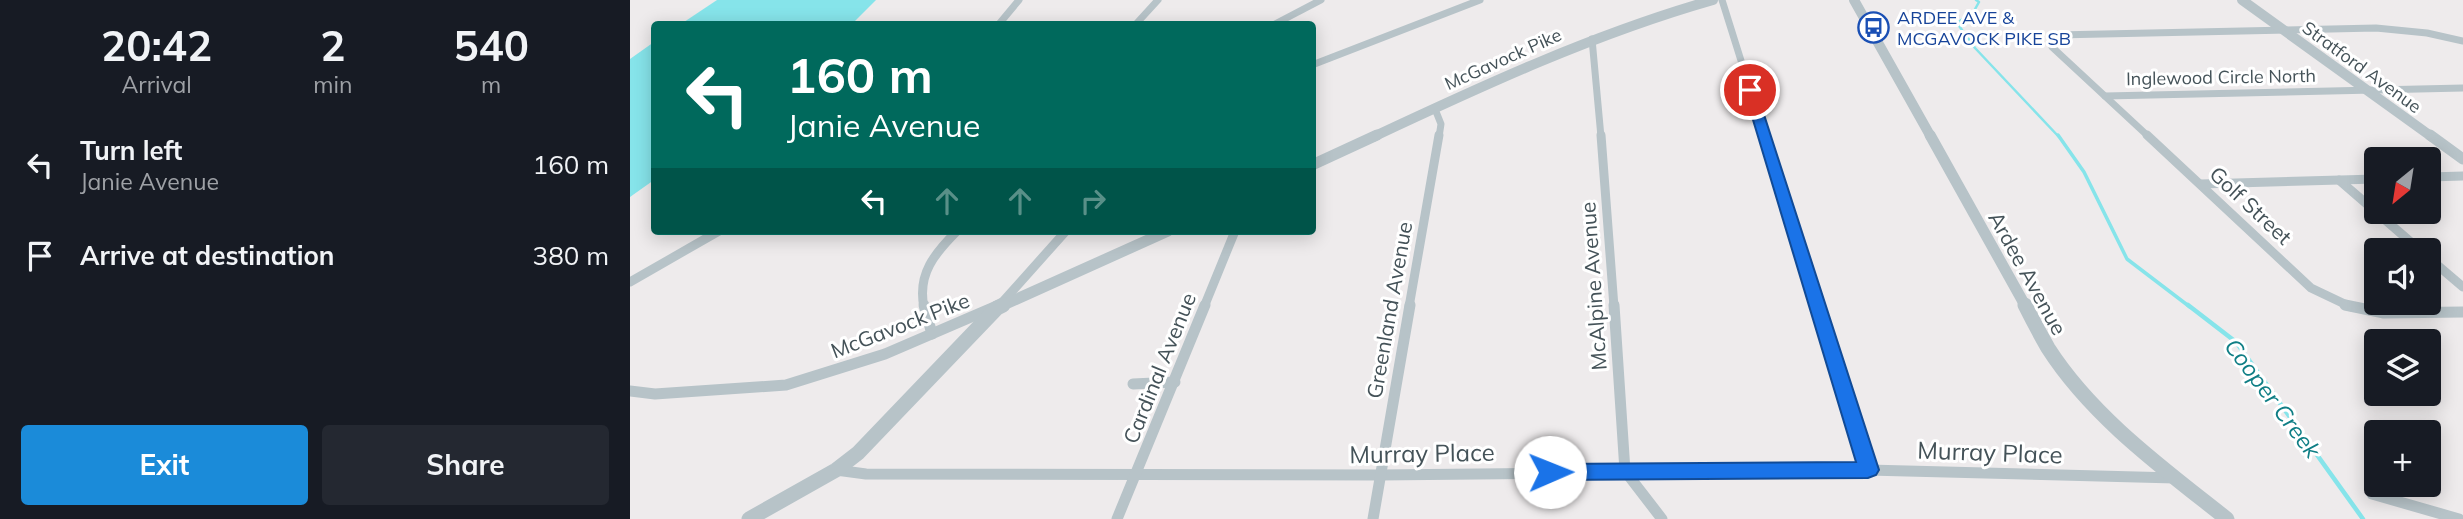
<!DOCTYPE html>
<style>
:root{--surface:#171b24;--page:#242831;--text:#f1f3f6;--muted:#9ea1a6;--accent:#1b8bd9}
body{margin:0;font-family:Mulish,sans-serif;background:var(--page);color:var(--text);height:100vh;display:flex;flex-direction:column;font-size:26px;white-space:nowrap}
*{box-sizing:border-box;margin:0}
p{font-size:23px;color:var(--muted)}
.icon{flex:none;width:38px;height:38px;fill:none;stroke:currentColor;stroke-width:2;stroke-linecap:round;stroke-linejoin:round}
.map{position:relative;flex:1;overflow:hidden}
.panel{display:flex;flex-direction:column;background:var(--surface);width:630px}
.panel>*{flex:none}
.guide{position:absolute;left:21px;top:21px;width:665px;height:214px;border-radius:7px;box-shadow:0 4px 18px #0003;background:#00695c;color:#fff;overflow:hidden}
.needle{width:46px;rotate:210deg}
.tools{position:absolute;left:1734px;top:147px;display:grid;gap:14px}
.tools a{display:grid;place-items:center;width:77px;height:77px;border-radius:7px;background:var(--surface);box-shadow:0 4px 18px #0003;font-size:35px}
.pin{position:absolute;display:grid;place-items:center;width:60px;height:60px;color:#fff;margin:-30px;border:4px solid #fff;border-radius:50%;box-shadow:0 2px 7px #0007}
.me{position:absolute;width:77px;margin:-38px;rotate:89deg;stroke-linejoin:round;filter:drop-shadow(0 0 5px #0008)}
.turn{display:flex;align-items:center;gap:24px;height:147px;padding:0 21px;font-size:32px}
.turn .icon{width:91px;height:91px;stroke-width:2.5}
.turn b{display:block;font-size:49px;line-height:60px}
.lanes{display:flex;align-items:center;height:66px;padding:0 21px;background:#0003;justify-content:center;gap:35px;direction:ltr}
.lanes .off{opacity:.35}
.eta{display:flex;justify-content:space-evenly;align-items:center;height:119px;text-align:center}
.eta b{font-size:42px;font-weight:700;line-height:49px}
.button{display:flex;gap:14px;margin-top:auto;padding:14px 21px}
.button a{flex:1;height:80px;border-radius:7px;background:var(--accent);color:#fff;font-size:28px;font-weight:700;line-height:80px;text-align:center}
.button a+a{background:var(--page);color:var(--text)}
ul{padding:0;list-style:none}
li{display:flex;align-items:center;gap:21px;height:91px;padding:0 21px}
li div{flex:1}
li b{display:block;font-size:26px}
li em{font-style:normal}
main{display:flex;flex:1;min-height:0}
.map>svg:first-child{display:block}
.water{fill:#86e4ea}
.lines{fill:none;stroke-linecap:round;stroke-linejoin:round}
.stream-far2{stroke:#86e4ea;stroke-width:2.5}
.stream-far1{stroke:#86e4ea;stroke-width:3.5}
.stream{stroke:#86e4ea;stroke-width:4.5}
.minor-far2{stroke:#b7c3c8;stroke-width:7}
.minor-far1{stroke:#b7c3c8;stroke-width:9}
.minor{stroke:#b7c3c8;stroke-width:11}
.tertiary-far2{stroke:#b7c3c8;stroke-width:10}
.tertiary-far1{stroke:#b7c3c8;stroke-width:11}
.tertiary{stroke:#b7c3c8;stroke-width:15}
.route{fill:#1a73e8;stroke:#114b97;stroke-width:2}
.labels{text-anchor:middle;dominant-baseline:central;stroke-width:6;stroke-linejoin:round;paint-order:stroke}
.far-transit-label{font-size:18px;fill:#164399;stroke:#fff;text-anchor:start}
.far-street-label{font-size:18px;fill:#445258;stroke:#fff}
.street-label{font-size:21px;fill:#445258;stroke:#fff}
.water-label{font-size:23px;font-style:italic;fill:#0f7e85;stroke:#fff}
.near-street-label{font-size:24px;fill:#445258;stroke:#fff}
</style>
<main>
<section class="panel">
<div class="eta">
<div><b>20:42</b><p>Arrival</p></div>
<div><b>2</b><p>min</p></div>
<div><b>540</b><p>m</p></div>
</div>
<ul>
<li><svg class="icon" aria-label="left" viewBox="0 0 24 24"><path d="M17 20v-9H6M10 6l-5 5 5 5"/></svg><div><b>Turn left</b><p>Janie Avenue</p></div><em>160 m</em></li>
<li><svg class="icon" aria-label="arrive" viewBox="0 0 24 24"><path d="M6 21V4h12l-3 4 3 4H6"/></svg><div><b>Arrive at destination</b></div><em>380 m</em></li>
</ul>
<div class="button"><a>Exit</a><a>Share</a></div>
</section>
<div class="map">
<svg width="1833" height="519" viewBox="0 0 1833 519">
<rect width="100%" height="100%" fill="#eeebec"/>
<g class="water">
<path d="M87 0H246L222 24H51Z"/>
<path d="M24 42V180L0 197V59Z"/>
</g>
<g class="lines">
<path class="stream-far2" d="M1346 0 1349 2 1344 11 1327 23 1345 48 1429 137"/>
<path class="stream-far1" d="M1428 135 1454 172 1497 259 1560 307"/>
<path class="stream" d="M1558 305 1606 342 1733 519"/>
<g class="minor-far2">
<path d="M1092 0 1135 137"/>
<path d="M369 24 389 0"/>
<path d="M506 24 528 0"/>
<path d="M645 24 691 0"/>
<path d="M962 39 971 137"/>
<path d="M682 65 850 0"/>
<path d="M1475 96 1833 88"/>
<path d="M805 109 811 124 809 137"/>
<path d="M1519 137 1422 47 1421 43 1427 35 1746 28 1797 33 1833 41"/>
</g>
<g class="minor-far1">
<path d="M971 135 984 307"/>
<path d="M1134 135 1187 307"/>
<path d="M1517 135 1681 288 1721 307"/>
<path d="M1799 177 1833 176"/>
<path d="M1709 180 1790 250"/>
<path d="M1571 184 1746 179"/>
<path d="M1799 258 1833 287"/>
<path d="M0 282 89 231"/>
<path d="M294 307C287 274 305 253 327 231"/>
<path d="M368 307 436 231"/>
<path d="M574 307 605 231"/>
<path d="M779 307 809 135"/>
</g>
<g class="minor">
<path d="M294 305 302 334"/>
<path d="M984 305 995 471 1032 519"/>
<path d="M1187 305 1238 470"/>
<path d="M1715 305 1754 313 1833 312"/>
<path d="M503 384 545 382"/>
<path d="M0 391 25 394 156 385 255 354 369 305"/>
<path d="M206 470 236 474 750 475 1238 470 1545 478"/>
<path d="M1742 494 1829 519"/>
<path d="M487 519 575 305"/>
<path d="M743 519 780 305"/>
</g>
<g class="tertiary-far2">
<path d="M1224 0 1301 137"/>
<path d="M1612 0 1802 137"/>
<path d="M743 137C854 85 964 34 1083 0"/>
</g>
<g class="tertiary-far1">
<path d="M1300 135 1396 307"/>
<path d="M1800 135 1833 159"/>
<path d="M682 165 747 135"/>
<path d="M369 307 538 231"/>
</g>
<g class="tertiary">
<path d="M1395 305C1402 319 1410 334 1418 348 1462 417 1534 469 1597 519"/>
<path d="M119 519 206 470 228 453 367 308 373 305"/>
</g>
</g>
<path class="route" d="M1120 86 1126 90 1249 470 1246 475 1238 478 920 480 913 477 910 472 913 466 920 464 1226 462 1114 90Z"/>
<defs>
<symbol id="bus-ring" viewBox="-11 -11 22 22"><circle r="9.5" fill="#fff" stroke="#1a4fb4" stroke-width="1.5"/><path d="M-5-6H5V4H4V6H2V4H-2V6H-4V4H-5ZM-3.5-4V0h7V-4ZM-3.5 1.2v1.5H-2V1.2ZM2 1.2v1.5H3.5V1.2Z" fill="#1a4fb4"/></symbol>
</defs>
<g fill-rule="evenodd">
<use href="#bus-ring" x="1226" y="10" width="35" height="35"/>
</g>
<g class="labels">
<g class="far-transit-label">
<text x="1267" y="17">ARDEE AVE &amp;<tspan x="1267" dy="21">MCGAVOCK PIKE SB</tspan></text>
</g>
<g class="far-street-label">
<text transform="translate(873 59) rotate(-24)">McGavock Pike</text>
<text transform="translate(1732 67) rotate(36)">Stratford Avenue</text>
<text transform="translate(1591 77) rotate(-1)">Inglewood Circle North</text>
</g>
<g class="street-label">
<text transform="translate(1621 205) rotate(43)">Golf Street</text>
<text transform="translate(1398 273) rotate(61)">Ardee Avenue</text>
<text transform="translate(963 286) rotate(-94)">McAlpine Avenue</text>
<text transform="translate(759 310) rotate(-80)">Greenland Avenue</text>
<text transform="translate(270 325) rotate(-21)">McGavock Pike</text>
<text transform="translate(529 368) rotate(-68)">Cardinal Avenue</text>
</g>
<g class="water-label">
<text transform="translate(1643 398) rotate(53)">Cooper Creek</text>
</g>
<g class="near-street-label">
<text transform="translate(1360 452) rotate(2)">Murray Place</text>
<text transform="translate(792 453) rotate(-1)">Murray Place</text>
</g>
</g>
</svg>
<div class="tools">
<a><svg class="needle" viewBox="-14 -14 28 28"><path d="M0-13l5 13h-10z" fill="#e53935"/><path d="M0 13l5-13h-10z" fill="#9ea1a6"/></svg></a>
<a><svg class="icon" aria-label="sound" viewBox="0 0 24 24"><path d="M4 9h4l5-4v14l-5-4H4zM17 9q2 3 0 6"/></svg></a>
<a><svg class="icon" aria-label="layers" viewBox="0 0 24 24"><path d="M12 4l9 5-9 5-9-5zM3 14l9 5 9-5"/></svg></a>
<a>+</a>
</div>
<div class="pin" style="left:1120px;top:90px;background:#d93025"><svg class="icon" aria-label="arrive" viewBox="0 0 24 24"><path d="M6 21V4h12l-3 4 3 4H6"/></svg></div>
<svg class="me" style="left:920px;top:472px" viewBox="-20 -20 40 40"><circle r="19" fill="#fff"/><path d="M0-13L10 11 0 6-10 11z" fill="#1a73e8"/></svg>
<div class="guide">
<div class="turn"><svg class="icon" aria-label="left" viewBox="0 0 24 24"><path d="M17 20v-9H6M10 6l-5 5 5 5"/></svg><div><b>160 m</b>Janie Avenue</div></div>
<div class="lanes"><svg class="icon" aria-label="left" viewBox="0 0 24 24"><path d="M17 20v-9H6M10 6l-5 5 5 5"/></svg><svg class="icon off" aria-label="ahead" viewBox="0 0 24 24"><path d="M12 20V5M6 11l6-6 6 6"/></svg><svg class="icon off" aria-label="ahead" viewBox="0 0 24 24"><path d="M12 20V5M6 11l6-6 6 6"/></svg><svg class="icon off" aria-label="right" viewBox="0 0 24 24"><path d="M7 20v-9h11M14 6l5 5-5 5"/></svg></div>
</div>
</div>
</main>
